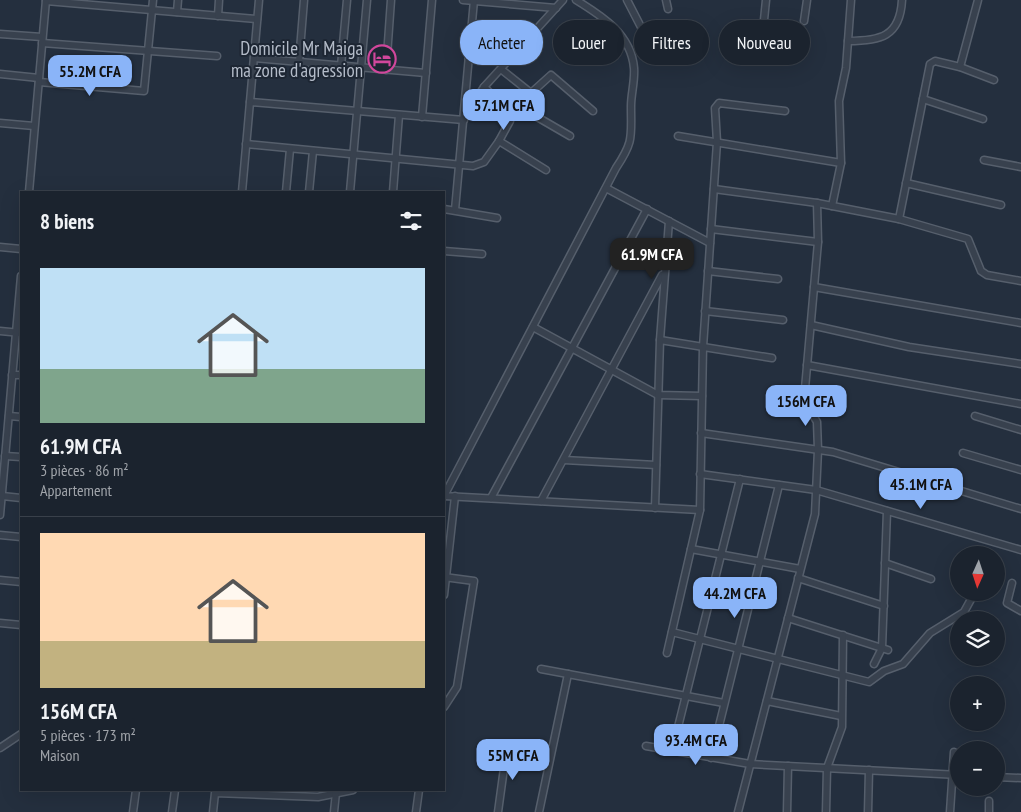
<!DOCTYPE html>
<html lang="fr">
<meta charset="utf-8">
<style>
:root{--surface:#1b232e;--page:#242b36;--text:#f1f3f6;--muted:#a0a4aa;--line:#39404a;--accent:#8ab4f8}
body{margin:0;font-family:"PT Sans Narrow",sans-serif;background:var(--page);color:var(--text);height:100vh;display:flex;flex-direction:column;font-size:19px;white-space:nowrap}
*{box-sizing:border-box;margin:0}
p{font-size:16px;color:var(--muted)}
.icon{flex:none;width:28px;height:28px;fill:none;stroke:currentColor;stroke-width:2;stroke-linecap:round;stroke-linejoin:round}
.map{position:relative;flex:1;overflow:hidden}
.drawer{position:absolute;left:20px;top:191px;width:425px;height:600px;display:flex;flex-direction:column;background:var(--surface);border-radius:0px;box-shadow:0 5px 20px #0002,0 0 0 1px var(--line)}
.drawer>*{flex:none}
.guide{position:absolute;left:460px;top:20px;width:475px;height:45px;display:flex;gap:10px}
.needle{width:32px;rotate:183deg}
.fabs{position:absolute;left:950px;top:546px;display:grid;gap:10px}
.fabs a{display:grid;place-items:center;width:55px;height:55px;border-radius:50%;background:var(--surface);box-shadow:0 5px 20px #0002,0 0 0 1px var(--line);font-size:25px}
.price{position:absolute;translate:-50% -42px;padding:0 11px;border-radius:10px;background:var(--accent);color:#111;font-size:16px;line-height:32px;filter:drop-shadow(0 1px 2px #0008)}
.price::after{content:'';position:absolute;left:50%;top:30px;width:15px;height:11px;margin-left:-8px;background:inherit;clip-path:polygon(0 0,100% 0,50% 100%)}
.price.current{background:#222;color:#fff}
ul{padding:0;list-style:none}
li{display:grid;align-content:center;gap:10px;height:265px;padding:0 20px}
li+li{border-top:1px solid var(--line)}
li span{display:grid;place-items:center;height:155px;border-radius:0px;color:#555}
li>.icon{margin-inline-start:auto}
span .icon{width:90px;height:90px;fill:#fffc;stroke-width:1}
li b{font-size:21px}
h2{display:flex;justify-content:space-between;align-items:center;height:60px;padding:0 20px;font-size:21px}
.tag{padding:0 18px;border-radius:22px;background:var(--surface);box-shadow:0 5px 20px #0002,0 0 0 1px var(--line);font-size:18px;line-height:45px}
.tag.current{background:var(--accent);color:#111}
.map>svg:first-child{display:block}
.lines{fill:none;stroke-linecap:round;stroke-linejoin:round}
.street-casing{stroke:#565f6c;stroke-width:9}
.street{stroke:#38414e;stroke-width:6}
.labels{text-anchor:middle;dominant-baseline:central;stroke-width:4;stroke-linejoin:round;paint-order:stroke}
.poi-label{font-size:19px;fill:#b4bcc9;stroke:#1d2633;text-anchor:end}
</style>
<div class="map">
<svg width="1021" height="812" viewBox="0 0 1021 812">
<rect width="100%" height="100%" fill="#242f3e"/>
<g class="lines">
<g class="street-casing">
<g id="street">
<polyline points="463,0 556,8"/>
<path d="M576 0C602 16 631 34 634 68 635 81 631 94 631 106 631 137 634 141 616 168L444 496 700 510"/>
<polyline points="627,0 641,27"/>
<polyline points="666,0 668,9"/>
<polyline points="46,1 257,19"/>
<polyline points="177,12 178,0"/>
<polyline points="218,16 219,0"/>
<polyline points="764,20 766,0"/>
<polyline points="804,21 807,0"/>
<polyline points="0,34 42,37"/>
<path d="M848 41C880 41 900 37 902 0"/>
<polyline points="42,43 217,56"/>
<polyline points="254,58 426,73"/>
<polyline points="299,62 304,0"/>
<polyline points="341,66 347,0"/>
<polyline points="960,67 978,0"/>
<polyline points="386,70 391,0"/>
<polyline points="502,70 531,93"/>
<polyline points="0,74 39,78"/>
<polyline points="39,82 144,91 153,0"/>
<polyline points="484,87 511,113 510,121 499,141"/>
<polyline points="923,99 983,119"/>
<polyline points="250,102 464,120"/>
<polyline points="422,117 432,0"/>
<polyline points="465,117 484,87 563,0"/>
<polyline points="0,123 34,126"/>
<polyline points="570,136 532,114 526,102 531,93 551,75 593,111"/>
<polyline points="678,136 841,163"/>
<polyline points="246,144 473,166 484,162 499,141 546,170"/>
<polyline points="984,160 1021,167"/>
<polyline points="906,183 1001,205"/>
<polyline points="606,188 710,243"/>
<polyline points="714,189 817,203 899,219 968,239 981,271 987,275 1021,281"/>
<polyline points="29,192 46,0"/>
<polyline points="242,192 259,0"/>
<polyline points="286,192 290,149"/>
<polyline points="309,192 313,151"/>
<polyline points="350,192 367,0"/>
<polyline points="393,192 399,115"/>
<polyline points="832,206 841,163 839,101 846,68 851,0"/>
<polyline points="444,209 497,218"/>
<polyline points="455,210 474,0"/>
<polyline points="899,219 930,64 935,61 960,67 994,80"/>
<polyline points="711,229 818,242"/>
<polyline points="0,247 21,249"/>
<polyline points="444,251 482,254"/>
<polyline points="708,271 778,279"/>
<polyline points="814,287 1021,323"/>
<polyline points="705,311 783,320"/>
<polyline points="811,325 909,347 1021,364"/>
<polyline points="533,327 658,395 702,396"/>
<polyline points="0,331 21,333"/>
<polyline points="660,340 772,358"/>
<polyline points="807,365 1021,404"/>
<polyline points="12,375 21,375"/>
<polyline points="9,416 21,417"/>
<polyline points="975,416 1021,430"/>
<polyline points="701,433 833,452 1021,509"/>
<polyline points="963,453 1021,470"/>
<polyline points="5,456 21,457"/>
<polyline points="564,460 656,465"/>
<polyline points="700,474 816,490 1021,550"/>
<polyline points="2,496 21,498"/>
<polyline points="491,498 647,209"/>
<polyline points="541,501 662,275"/>
<polyline points="655,508 660,340 669,221"/>
<polyline points="0,515 21,276"/>
<polyline points="0,535 21,537"/>
<polyline points="691,549 800,569"/>
<polyline points="885,563 931,579"/>
<polyline points="444,577 474,581 457,687 444,707"/>
<polyline points="798,578 884,606"/>
<polyline points="0,580 21,582"/>
<polyline points="1012,583 1007,603 1021,611"/>
<polyline points="444,595 455,496"/>
<polyline points="788,618 888,650"/>
<polyline points="0,623 21,625"/>
<polyline points="672,632 869,682 884,671 903,664 930,633 964,612 975,592"/>
<polyline points="667,653 700,510 703,347 717,142 715,108 719,103 785,111"/>
<polyline points="874,664 882,648 887,511"/>
<polyline points="541,669 724,703"/>
<polyline points="767,701 841,716"/>
<polyline points="646,746 750,764 959,775"/>
<polyline points="0,748 21,734"/>
<polyline points="672,751 740,479"/>
<polyline points="711,758 779,485"/>
<polyline points="996,777 1021,778"/>
<polyline points="133,812 136,790"/>
<polyline points="172,812 175,790"/>
<polyline points="213,812 215,793 318,797 353,790"/>
<polyline points="334,812 336,792"/>
<polyline points="416,812 419,790"/>
<polyline points="498,812 507,746"/>
<polyline points="539,812 568,674"/>
<polyline points="738,812 815,514 818,450 817,422 804,400 818,242 817,203"/>
<polyline points="787,812 788,766"/>
<polyline points="826,812 827,768 842,727 843,635"/>
<polyline points="868,812 869,770"/>
<polyline points="950,812 954,752"/>
<polyline points="989,812 989,801"/>
</g>
</g>
<use href="#street" class="street"/>
</g>
<defs>
<g id="hotel-ring" transform="scale(1.4375)"><circle r="9.5" fill="#1d2633" stroke="#d1479c" stroke-width="1.5"/><path d="M-6-4.5h1.5V1H6V5H4.5V3h-9V5H-6ZM-4 0a1.8 1.8 0 1 1 3.6 0ZM.5 0V-2.5h3Q6-2.5 6 0Z" fill="#d1479c"/></g>
</defs>
<g fill-rule="evenodd">
<use href="#hotel-ring" x="382" y="59"/>
</g>
<g class="labels">
<g class="poi-label">
<text x="363" y="48">Domicile Mr Maiga<tspan x="363" dy="22">ma zone d'agression</tspan></text>
</g>
</g>
</svg>
<div class="fabs">
<a><svg class="needle" viewBox="-14 -14 28 28"><path d="M0-13l5 13h-10z" fill="#e53935"/><path d="M0 13l5-13h-10z" fill="#a0a4aa"/></svg></a>
<a><svg class="icon" aria-label="layers" viewBox="0 0 24 24"><path d="M12 4l9 5-9 5-9-5zM3 14l9 5 9-5"/></svg></a>
<a>+</a>
<a>−</a>
</div>
<b class="price" style="left:90px;top:97px">55.2M CFA</b>
<b class="price" style="left:504px;top:131px">57.1M CFA</b>
<b class="price current" style="left:652px;top:280px">61.9M CFA</b>
<b class="price" style="left:806px;top:427px">156M CFA</b>
<b class="price" style="left:921px;top:510px">45.1M CFA</b>
<b class="price" style="left:735px;top:619px">44.2M CFA</b>
<b class="price" style="left:696px;top:766px">93.4M CFA</b>
<b class="price" style="left:513px;top:781px">55M CFA</b>
<div class="guide">
<a class="tag current">Acheter</a>
<a class="tag">Louer</a>
<a class="tag">Filtres</a>
<a class="tag">Nouveau</a>
</div>
<section class="drawer">
<h2>8 biens<svg class="icon" aria-label="filters" viewBox="0 0 24 24"><path d="M4 7h16M4 17h16"/><circle cx="9" cy="7" r="2"/><circle cx="15" cy="17" r="2"/></svg></h2>
<ul>
<li><span style="background:linear-gradient(#bfe0f5 65%,#7fa58c 0)"><svg class="icon" aria-label="home" viewBox="0 0 24 24"><path d="M3 11l9-7 9 7M6 9v11h12V9"/></svg></span><div><b>61.9M CFA</b><p>3 pièces · 86 m²</p><p>Appartement</p></div></li>
<li><span style="background:linear-gradient(#ffd9b3 70%,#c2b280 0)"><svg class="icon" aria-label="home" viewBox="0 0 24 24"><path d="M3 11l9-7 9 7M6 9v11h12V9"/></svg></span><div><b>156M CFA</b><p>5 pièces · 173 m²</p><p>Maison</p></div></li>
</ul>
</section>
</div>
